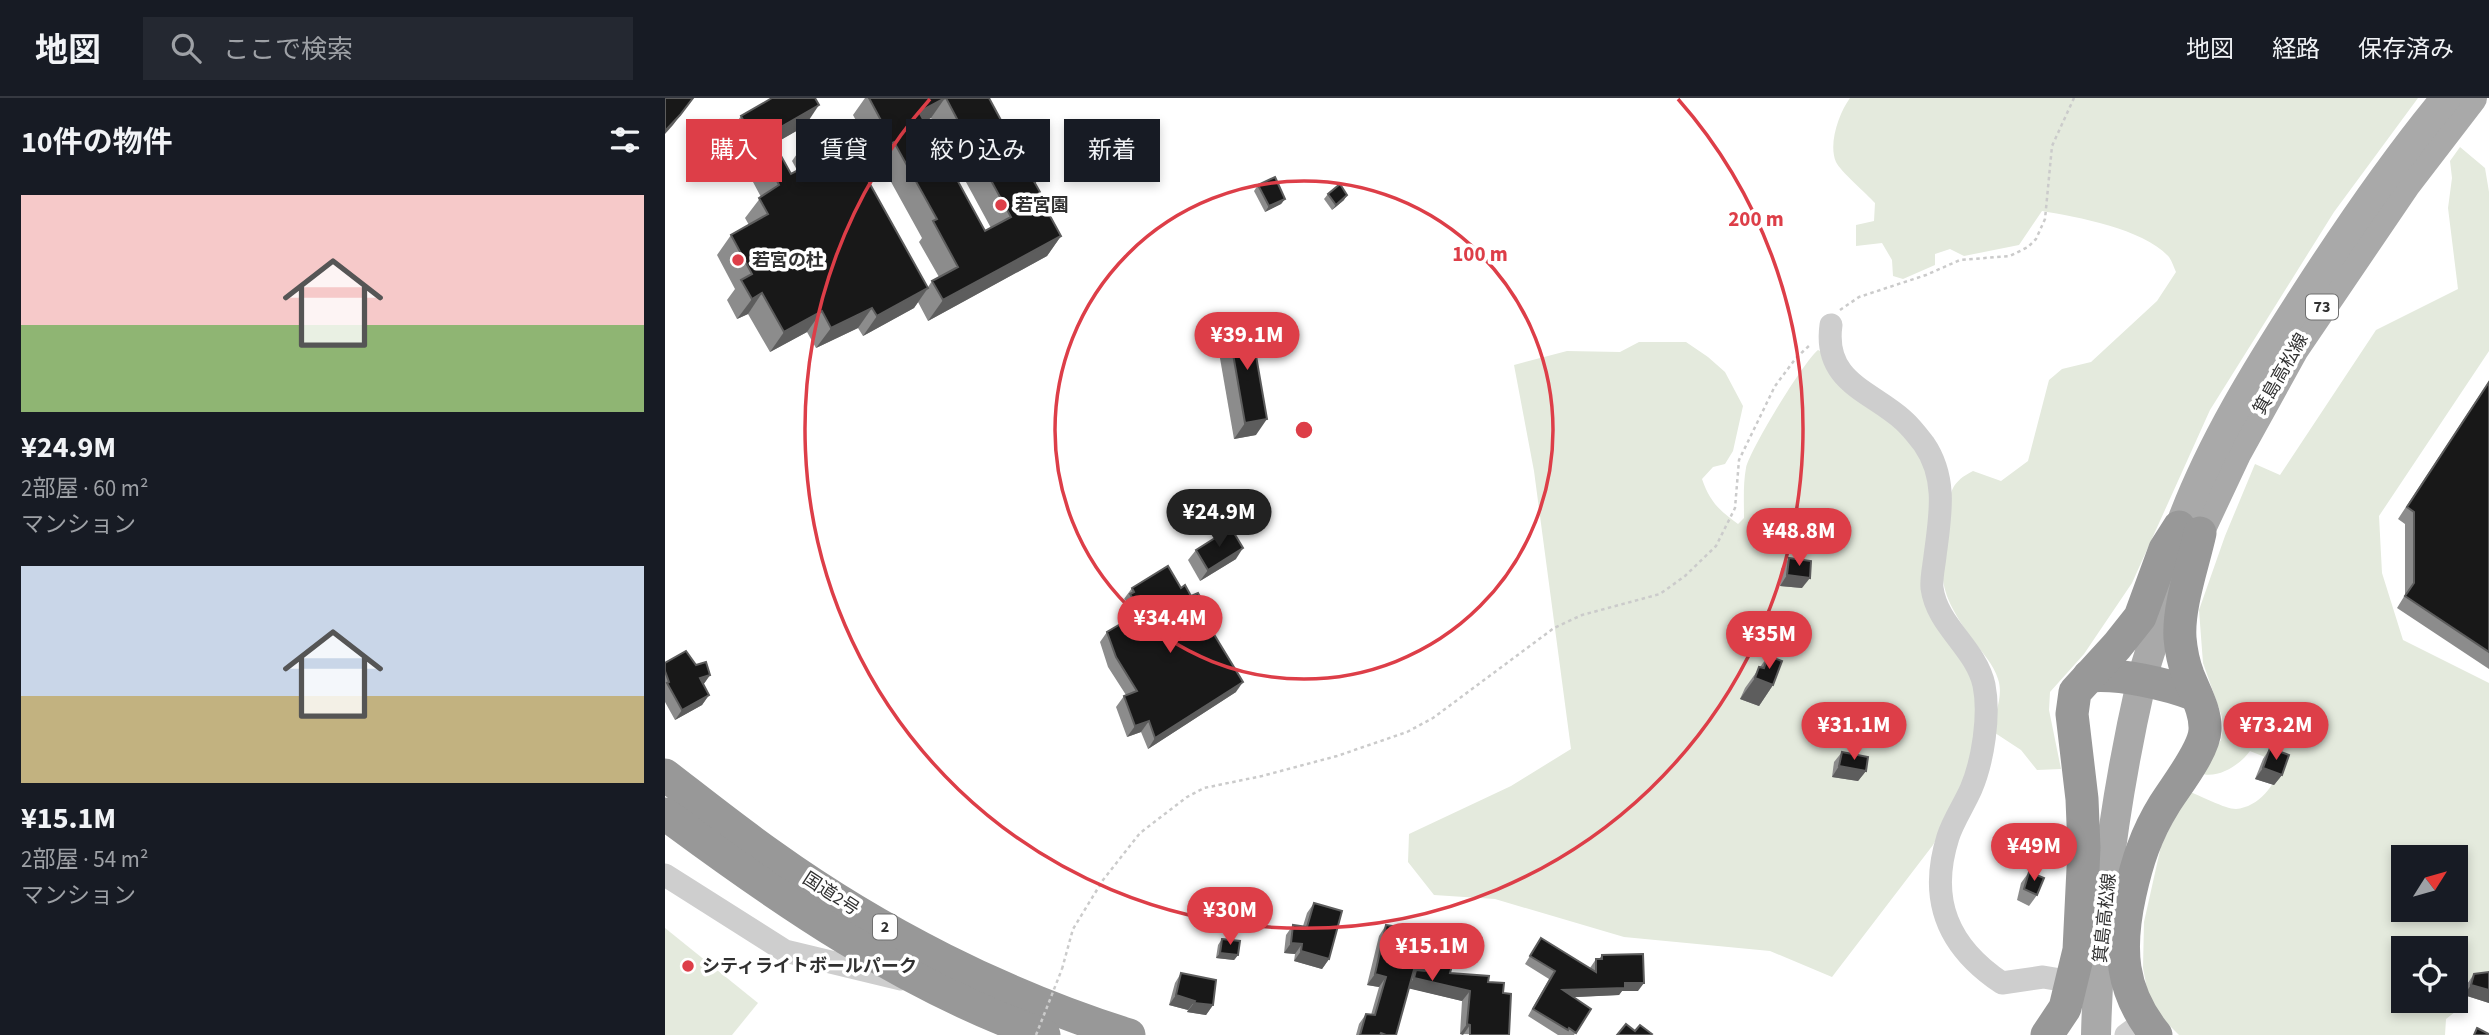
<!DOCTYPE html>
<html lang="ja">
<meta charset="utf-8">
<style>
:root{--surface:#171b24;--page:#242831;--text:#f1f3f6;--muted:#9ea1a6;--line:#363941;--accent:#dd3e48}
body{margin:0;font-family:"Source Sans 3","Noto Sans JP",sans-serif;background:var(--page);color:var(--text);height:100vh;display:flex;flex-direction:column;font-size:26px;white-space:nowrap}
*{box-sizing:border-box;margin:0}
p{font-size:23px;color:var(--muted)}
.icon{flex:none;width:38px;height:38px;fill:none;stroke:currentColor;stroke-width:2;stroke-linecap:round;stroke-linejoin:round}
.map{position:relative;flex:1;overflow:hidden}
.side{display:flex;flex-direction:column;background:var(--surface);width:665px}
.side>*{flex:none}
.guide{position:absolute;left:21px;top:21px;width:665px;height:63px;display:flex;gap:14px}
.needle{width:46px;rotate:53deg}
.fabs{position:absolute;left:1726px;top:747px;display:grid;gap:14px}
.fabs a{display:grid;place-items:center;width:77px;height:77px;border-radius:0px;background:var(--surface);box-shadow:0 4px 10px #0003;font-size:35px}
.price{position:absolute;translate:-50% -60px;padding:0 16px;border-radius:24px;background:var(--accent);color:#fff;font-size:23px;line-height:46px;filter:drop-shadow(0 2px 4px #0008)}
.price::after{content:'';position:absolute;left:50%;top:42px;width:21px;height:16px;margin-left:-10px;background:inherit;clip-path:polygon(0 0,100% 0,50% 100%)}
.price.on{background:#222;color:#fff}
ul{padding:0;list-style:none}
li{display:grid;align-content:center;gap:14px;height:371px;padding:0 21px}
li span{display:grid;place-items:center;height:217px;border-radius:0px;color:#555}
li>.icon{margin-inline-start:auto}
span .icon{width:126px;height:126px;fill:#fffc;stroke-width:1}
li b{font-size:30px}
h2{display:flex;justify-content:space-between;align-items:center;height:84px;padding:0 21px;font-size:30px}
.tag{padding:0 24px;border-radius:0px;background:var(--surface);box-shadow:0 4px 10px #0003;font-size:24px;line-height:63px}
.tag.on{background:var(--accent);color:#fff}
header{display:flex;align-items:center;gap:42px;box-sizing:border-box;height:98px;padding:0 35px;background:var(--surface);border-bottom:2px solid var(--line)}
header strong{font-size:33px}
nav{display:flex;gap:38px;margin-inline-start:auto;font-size:24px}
.search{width:490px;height:63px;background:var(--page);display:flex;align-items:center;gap:18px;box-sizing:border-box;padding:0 24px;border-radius:0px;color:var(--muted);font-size:26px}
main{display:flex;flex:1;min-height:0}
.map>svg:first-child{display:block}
.green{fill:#e4eadd;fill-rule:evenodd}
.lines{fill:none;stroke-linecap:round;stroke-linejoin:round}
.path{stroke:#cbcbcb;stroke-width:2.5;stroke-dasharray:3.5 3.5;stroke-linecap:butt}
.minor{stroke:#cecece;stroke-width:23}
.major{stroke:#a9a9a9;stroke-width:30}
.highway{stroke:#989898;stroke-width:33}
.path-bridge{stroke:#cbcbcb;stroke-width:2.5;stroke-dasharray:3.5 3.5;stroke-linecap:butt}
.wall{fill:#8c8c8c;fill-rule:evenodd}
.shaded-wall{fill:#5d5d5d}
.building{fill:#181818;stroke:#5d5d5d;stroke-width:2;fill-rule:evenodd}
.ring{fill:none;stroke:#dd3e48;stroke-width:3.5}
.poi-dot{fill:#dd3e48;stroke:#fff;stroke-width:2.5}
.labels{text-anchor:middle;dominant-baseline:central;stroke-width:7;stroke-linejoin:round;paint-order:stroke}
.shield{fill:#fff;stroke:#6f6f6f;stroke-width:2}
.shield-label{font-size:16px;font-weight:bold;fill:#313131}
.poi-label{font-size:18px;font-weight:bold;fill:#313131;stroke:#fff;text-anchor:start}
.street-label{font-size:18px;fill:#313131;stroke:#fff}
.centre{fill:#dd3e48;stroke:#fff;stroke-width:3.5}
.ring-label{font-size:21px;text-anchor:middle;font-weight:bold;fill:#dd3e48;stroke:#fff;stroke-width:7;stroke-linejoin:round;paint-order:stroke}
</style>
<header>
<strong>地図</strong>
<div class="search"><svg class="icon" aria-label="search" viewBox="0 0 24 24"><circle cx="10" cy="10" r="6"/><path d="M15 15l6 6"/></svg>ここで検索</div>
<nav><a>地図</a><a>経路</a><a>保存済み</a></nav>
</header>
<main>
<section class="side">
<h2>10件の物件<svg class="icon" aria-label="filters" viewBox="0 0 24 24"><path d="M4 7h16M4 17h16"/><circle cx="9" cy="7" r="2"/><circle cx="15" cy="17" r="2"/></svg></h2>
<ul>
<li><span style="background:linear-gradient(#f6c9c9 60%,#8fb573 0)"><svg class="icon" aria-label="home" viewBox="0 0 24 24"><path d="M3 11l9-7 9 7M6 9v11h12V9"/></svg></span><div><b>¥24.9M</b><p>2部屋 · 60 m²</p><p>マンション</p></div></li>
<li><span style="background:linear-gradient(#c9d6e8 60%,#c2b280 0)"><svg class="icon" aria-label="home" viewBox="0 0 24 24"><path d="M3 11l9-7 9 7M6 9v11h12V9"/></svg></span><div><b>¥15.1M</b><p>2部屋 · 54 m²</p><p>マンション</p></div></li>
</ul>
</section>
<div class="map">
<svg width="1824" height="937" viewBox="0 0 1824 937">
<rect width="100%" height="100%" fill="#fff"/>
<g class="green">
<path d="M1185 0H1753L1669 114 1545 312 1467 485 1419 556 1385 594 1384 612 1396 671 1372 672 1356 652 1327 633C1329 616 1339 599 1333 581 1329 567 1316 553 1307 541 1272 492 1274 479 1282 421 1285 396 1284 385 1308 373L1336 383 1363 363 1384 282 1397 271 1426 264 1492 203 1511 174C1509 170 1507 163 1504 159 1479 131 1413 119 1377 113L1354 147 1299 158 1285 151 1270 156V167L1238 181 1228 178 1227 162 1217 145 1191 148V127L1209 123 1210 105C1202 96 1175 73 1171 64 1163 46 1174 15 1185 0Z"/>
<path d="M1795 49 1820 70 1824 94V253L1714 418 1717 475 1738 542 1824 585V877L1806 881 1800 886 1790 914 1781 921 1780 937H1514L1498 921 1483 896 1478 870 1479 824 1496 748 1523 693C1534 697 1560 711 1571 711 1594 709 1610 687 1617 666L1585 653C1575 667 1552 682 1534 675L1556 642 1558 630 1557 619 1538 565 1534 512 1560 438 1590 366 1615 377 1711 232 1793 191 1783 110 1787 80 1785 63ZM1738 760H1790V812H1738ZM1738 850H1790V903H1738Z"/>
<path d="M974 244H1021L1043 259 1060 274 1078 308 1068 353 1060 366 1048 369 1037 381C1045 404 1054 412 1073 426L1079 420C1079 403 1078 386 1081 370 1084 353 1139 263 1153 252L1159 255 1231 324 1266 375 1261 489 1310 583 1313 640 1297 696 1268 747 1167 879 1105 853 959 839 830 801 769 797 743 764 744 736 846 688 906 651 869 373 849 267 902 253 955 254Z"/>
<polygon points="0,830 93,905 67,937 0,937"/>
</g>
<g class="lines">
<g class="path">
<polyline points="1175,212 1194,199 1261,177 1295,162 1345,158 1363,149 1371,141 1380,121 1387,48 1409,0"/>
<polyline points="397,871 408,831 438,782 475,735 522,699 539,690 597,678 672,658 742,634 768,620 889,530 917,517 995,496 1020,478 1051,448 1070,410 1074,362 1110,288 1131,260 1146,246"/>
</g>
<g class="minor">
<path d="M1166 227C1158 284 1206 293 1238 322 1246 329 1252 337 1259 346 1283 381 1275 419 1270 458 1269 468 1266 480 1267 490 1272 528 1311 550 1319 587 1325 617 1318 663 1306 691 1299 707 1288 723 1283 739 1263 802 1283 849 1337 885L1378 879 1408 884"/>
<polyline points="0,777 120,853 236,881"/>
<polyline points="1461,937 1480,923"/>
</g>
<g class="major">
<polyline points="1524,456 1571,356 1629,251 1741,86 1807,0"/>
<path d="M1431 937C1434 820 1450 699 1476 585 1483 556 1495 528 1502 499 1507 475 1507 449 1516 426 1546 345 1592 271 1639 198 1683 130 1729 62 1781 0"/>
</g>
<g class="highway">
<path d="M1424 578C1455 575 1502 586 1531 597"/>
<path d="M0 677C35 704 70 732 107 758 213 834 339 898 464 937"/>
<path d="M0 716C117 803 240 888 379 937"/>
<polyline points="1382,937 1400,910 1414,852 1419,750 1417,701 1407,616 1410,594 1452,548 1475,519 1500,451 1514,429"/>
<path d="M1491 937C1455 893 1453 850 1465 796 1472 764 1481 736 1499 707 1510 689 1539 653 1540 632 1541 613 1530 595 1523 577 1519 566 1516 552 1515 540 1513 508 1528 467 1535 435"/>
</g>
<polyline class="path-bridge" points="371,937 397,871"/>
</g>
<g class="wall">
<path d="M200 0H324L357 61 378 74 370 85 373 97 396 138 382 158 263 223 253 204 249 210 198 238 193 230 151 250 142 234 105 254 83 216 72 221 62 202 70 191 52 157 66 137 84 127 80 120 96 99 88 84 102 63 126 76 132 72 127 63 141 43 263 189 267 183 274 179 254 144 257 140 215 64 204 70 194 52 201 41 188 17ZM266 20 281 46 274 50 260 24ZM295 73 326 130 320 133 289 77Z"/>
<polygon points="76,18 140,28 76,65 61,39"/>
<polygon points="593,87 620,101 616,106 600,114 589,93"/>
<polygon points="663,96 679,102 667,112 659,101"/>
<polygon points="563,227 591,337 569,341 552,243"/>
<polygon points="1824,283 1824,571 1732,510 1740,497 1740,426 1733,421"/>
<polygon points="531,452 571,461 535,483 523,462"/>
<polygon points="1124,460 1137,490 1115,488 1116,471"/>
<polygon points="467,490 516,490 538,517 571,594 483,651 476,634 462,639 451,609 459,598 461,597 443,569 435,544 442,534 466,520 458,507 461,503 459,501"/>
<polygon points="1103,558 1108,587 1094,608 1075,601 1080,590"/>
<polygon points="0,565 31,567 45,577 38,587 44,597 37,607 10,622 0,604"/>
<polygon points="1605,650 1617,677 1609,687 1590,681 1598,661"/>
<polygon points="1177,654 1201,673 1193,683 1167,679 1169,664"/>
<polygon points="1364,774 1372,797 1364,808 1352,802 1356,785"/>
<polygon points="649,805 664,861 657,871 629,863 630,856 619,855 621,837 628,827 638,828 642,815"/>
<polygon points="721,827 785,875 823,884 838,895 844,937 795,936 797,903 744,890 731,937 691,937 694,926 701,916 706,917 714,889 702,887 714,838"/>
<polygon points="876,840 925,870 931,861 934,861 937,857 973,893 957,893 954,897 908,899 926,911 909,937 893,937 863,918 884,881 860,866"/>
<polygon points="557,841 573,857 569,862 551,860 553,847"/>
<polygon points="1824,874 1824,905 1799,897 1802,886 1809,876"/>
<polygon points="516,875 548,907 541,917 522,914 523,912 504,907 510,885"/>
</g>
<g class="shaded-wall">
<polygon points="28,0 8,27 0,36 0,33"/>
<polygon points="280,0 266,20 240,34 254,14"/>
<polygon points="154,7 140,28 76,65 90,44"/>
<polygon points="229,44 215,64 204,70 218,50"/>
<polygon points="310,53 295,73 269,88 284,67"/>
<polygon points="378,74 364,95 367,80"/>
<polygon points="682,97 679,102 667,112 671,107"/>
<polygon points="620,101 616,106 600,114 604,108"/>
<polygon points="396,138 382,158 263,223 278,202"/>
<polygon points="263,190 249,210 198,238 212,218"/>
<polygon points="97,195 83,216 72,221 87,201"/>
<polygon points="207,210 193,230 151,250 166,230"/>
<polygon points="157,213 142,234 105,254 119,234"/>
<polygon points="602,321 591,337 569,341 580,325"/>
<polygon points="578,450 571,461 535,483 543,472"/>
<polygon points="1122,477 1145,480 1137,490 1115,488"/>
<polygon points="45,577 38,587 35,580"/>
<polygon points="1090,580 1108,587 1094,608 1075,601"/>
<polygon points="578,584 571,594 483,651 490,640"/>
<polygon points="44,597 37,607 10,622 17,612"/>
<polygon points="484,623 476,634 462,639 470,628"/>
<polygon points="1174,668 1201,673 1193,683 1167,679"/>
<polygon points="1598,670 1617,677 1609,687 1590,681"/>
<polygon points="626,845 637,846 630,856 619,855"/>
<polygon points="636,853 664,861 657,871 629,863"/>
<polygon points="555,855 573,857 569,862 551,860"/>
<polygon points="750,868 761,870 753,880 751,872 746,879"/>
<polygon points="710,876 721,879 714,889 702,887"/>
<polygon points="749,880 805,893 797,903 742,890"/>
<polygon points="960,885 979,885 973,893 957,893 954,897 892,900 898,892"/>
<polygon points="1806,887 1824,892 1824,905 1799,897"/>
<polygon points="511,897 530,903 523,912 504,907"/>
<polygon points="529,905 548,907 541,917 522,914"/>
<polygon points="802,926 805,927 798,937 795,936"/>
</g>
<g class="building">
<polygon points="0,0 28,0 15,17 0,33"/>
<polygon points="107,0 150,0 154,7 90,44 76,18"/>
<path d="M204 0H280L254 14 274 50 300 36 281 0H324L357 61 368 56 378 74 367 80 375 94 373 96 396 138 278 202 267 183 293 169 268 123 272 121 229 44 218 50 208 31 218 26ZM310 53 346 119 320 133 284 67Z"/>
<polygon points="172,27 263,190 212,218 207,210 166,230 157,213 119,234 97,195 87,201 76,182 87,176 66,137 103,116 94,100 114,87 102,63 115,56 126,76 152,62 141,43"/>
<polygon points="610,79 620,101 604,108 593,87"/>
<polygon points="675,86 682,97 671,107 663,96"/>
<polygon points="585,223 602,321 580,325 563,227"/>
<polygon points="1824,284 1824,554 1740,498 1749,485 1749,414 1742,409"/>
<polygon points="566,430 578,450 543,472 531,452"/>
<polygon points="1124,460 1146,463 1145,480 1122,477"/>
<polygon points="503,468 516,490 520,487 526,498 533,495 542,511 536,515 578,584 490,640 484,623 470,628 459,598 472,593 451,559 442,534 476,514 465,496 469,494 467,490"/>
<polygon points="21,553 31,567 41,564 45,577 35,580 44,597 17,612 2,585 4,584 0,573 0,565"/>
<polygon points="1103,558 1117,563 1108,587 1090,580 1094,569 1099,570"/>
<polygon points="1605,650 1624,657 1617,677 1598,670"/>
<polygon points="1177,654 1203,659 1201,673 1174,668"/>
<polygon points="1364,774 1379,780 1372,797 1359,791"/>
<polygon points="649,805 677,813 664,861 636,853 637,846 626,845 628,827 642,829"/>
<polygon points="721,827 765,834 794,842 785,875 824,878 823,884 839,885 838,895 846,896 844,937 805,937 805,927 802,926 805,893 749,880 751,872 760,873 761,870 750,868 731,937 721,937 716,935 715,937 695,937 701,916 710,917 721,879 710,876"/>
<polygon points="876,840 931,874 931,861 937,861 937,857 978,856 979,885 960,885 960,890 898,892 926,911 911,935 904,930 903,932 868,911 890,873 865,858"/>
<polygon points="557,841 575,843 573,857 555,855"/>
<polygon points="1824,874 1824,892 1806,887 1809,876"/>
<polygon points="516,875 551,882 548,907 529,905 530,903 511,897"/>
<polygon points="961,926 970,933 975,927 987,936 986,937 952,937"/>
<polygon points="1812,930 1824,936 1824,937 1809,937"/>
</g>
<g class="ring">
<circle cx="639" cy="332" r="249"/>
<path d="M1013 1A499 499 0 1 1 265 1"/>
</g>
<g class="poi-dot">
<circle cx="336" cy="107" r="7"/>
<circle cx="73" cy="162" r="7"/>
<circle cx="23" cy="868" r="7"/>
</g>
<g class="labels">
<g class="shield">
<rect x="1641" y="196.5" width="32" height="25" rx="5"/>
<rect x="208" y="816.5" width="24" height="25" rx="5"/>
</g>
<g class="shield-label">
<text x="1657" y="209">73</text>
<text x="220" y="829">2</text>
</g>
<g class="poi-label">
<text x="350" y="107">若宮園</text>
<text x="87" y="162">若宮の杜</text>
<text x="37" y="868">シティライトボールパーク</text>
</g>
<g class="street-label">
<text transform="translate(1616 276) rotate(-60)">箕島高松線</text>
<text transform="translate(166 796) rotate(33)">国道2号</text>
<text transform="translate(1440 820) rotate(-84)">箕島高松線</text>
</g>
</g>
<circle cx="639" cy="332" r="10" class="centre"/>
<g class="ring-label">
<text x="1091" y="128">200 m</text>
<text x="815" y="163">100 m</text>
</g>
</svg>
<div class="fabs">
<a><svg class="needle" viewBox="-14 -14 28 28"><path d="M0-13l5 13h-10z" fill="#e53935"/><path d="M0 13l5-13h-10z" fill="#9ea1a6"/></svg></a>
<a><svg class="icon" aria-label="locate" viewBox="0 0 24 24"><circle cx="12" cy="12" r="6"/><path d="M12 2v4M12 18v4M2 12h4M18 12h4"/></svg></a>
</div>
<b class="price" style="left:582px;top:274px">¥39.1M</b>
<b class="price on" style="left:554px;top:451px">¥24.9M</b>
<b class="price" style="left:1134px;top:470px">¥48.8M</b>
<b class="price" style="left:505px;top:557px">¥34.4M</b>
<b class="price" style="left:1104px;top:573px">¥35M</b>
<b class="price" style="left:1189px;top:664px">¥31.1M</b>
<b class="price" style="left:1611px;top:664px">¥73.2M</b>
<b class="price" style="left:1369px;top:785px">¥49M</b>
<b class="price" style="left:565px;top:849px">¥30M</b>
<b class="price" style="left:767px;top:885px">¥15.1M</b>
<div class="guide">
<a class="tag on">購入</a>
<a class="tag">賃貸</a>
<a class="tag">絞り込み</a>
<a class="tag">新着</a>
</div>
</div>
</main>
